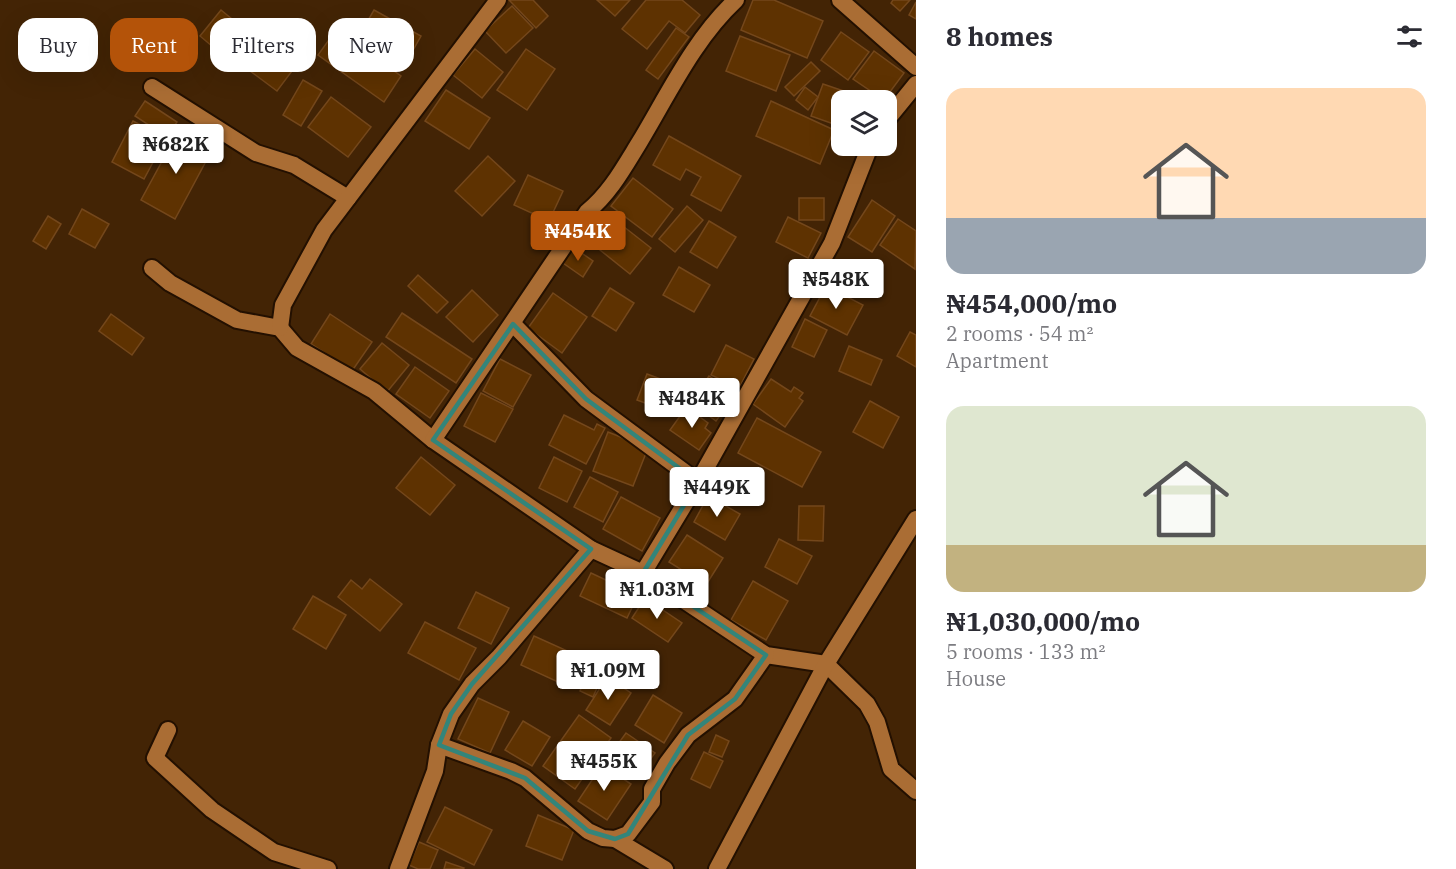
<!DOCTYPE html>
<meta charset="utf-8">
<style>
:root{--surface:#fff;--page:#f2f2f3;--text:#2b2b33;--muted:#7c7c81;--accent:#b45309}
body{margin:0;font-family:"IBM Plex Serif",serif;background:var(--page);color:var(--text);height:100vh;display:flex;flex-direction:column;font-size:22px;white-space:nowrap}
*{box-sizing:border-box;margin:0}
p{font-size:20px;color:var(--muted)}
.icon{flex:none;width:33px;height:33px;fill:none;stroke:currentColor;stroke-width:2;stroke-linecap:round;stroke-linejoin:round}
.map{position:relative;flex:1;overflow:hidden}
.drawer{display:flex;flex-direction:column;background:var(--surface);width:540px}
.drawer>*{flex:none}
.guide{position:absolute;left:18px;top:18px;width:570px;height:54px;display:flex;gap:12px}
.fabs{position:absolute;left:831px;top:90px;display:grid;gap:12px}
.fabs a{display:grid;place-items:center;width:66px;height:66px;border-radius:12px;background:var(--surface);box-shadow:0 6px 24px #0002;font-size:30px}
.price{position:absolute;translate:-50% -51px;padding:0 14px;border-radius:6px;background:#fff;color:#222;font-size:20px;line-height:39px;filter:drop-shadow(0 2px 3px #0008)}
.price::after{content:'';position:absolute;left:50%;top:36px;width:18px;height:14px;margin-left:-9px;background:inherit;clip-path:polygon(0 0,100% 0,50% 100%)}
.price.selected{background:var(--accent);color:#fff}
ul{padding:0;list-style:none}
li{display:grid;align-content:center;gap:12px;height:318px;padding:0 30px}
li span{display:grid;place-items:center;height:186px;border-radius:18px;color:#555}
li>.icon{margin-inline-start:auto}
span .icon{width:108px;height:108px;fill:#fffc;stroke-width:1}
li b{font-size:26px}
h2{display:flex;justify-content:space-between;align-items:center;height:72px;padding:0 30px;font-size:26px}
.pill{padding:0 21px;border-radius:18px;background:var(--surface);box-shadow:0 6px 24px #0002;font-size:21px;line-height:54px}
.pill.selected{background:var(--accent);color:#fff}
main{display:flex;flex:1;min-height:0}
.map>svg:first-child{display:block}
.building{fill:#5e3201;stroke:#74471b;stroke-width:1.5}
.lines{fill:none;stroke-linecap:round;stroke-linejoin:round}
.minor-casing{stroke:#231001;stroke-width:20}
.minor{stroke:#aa6d34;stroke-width:16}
.marked{fill:none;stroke:#33857a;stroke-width:4.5;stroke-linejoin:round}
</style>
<main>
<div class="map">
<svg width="916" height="869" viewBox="0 0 916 869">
<rect width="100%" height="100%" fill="#432405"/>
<g class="building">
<polygon points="509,0 533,0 548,16 536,28"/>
<polygon points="597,0 630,0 615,16"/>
<polygon points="646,0 682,0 700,15 685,33 669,21 647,49 622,29"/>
<polygon points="753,0 774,0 823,21 807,58 741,30"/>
<polygon points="893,0 910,0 900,11 891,3"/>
<polygon points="916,2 916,19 909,15"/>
<polygon points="512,6 533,28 506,53 485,31"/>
<polygon points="221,10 254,37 232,63 200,36"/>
<polygon points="374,10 421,36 403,68 356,41"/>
<polygon points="676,28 689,37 658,79 646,70"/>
<polygon points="336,30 401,76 384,102 318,55"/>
<polygon points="841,32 869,52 848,80 821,60"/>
<polygon points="740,36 790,55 776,91 726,71"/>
<polygon points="260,41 295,67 277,91 242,65"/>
<polygon points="475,49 503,72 482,98 453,75"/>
<polygon points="526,49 555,69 527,110 497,90"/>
<polygon points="874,51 904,73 884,100 853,79"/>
<polygon points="811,62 820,71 794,96 785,87"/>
<polygon points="303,80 322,91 301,126 283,115"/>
<polygon points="823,84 870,100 842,100 842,127 811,116"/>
<polygon points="805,87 818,97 808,110 796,100"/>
<polygon points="446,90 490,118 469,149 425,121"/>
<polygon points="331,97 371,127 348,157 308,127"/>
<polygon points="145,101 177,122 167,137 135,116"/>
<polygon points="771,101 834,130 820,164 756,136"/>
<polygon points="133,121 166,138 144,179 112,162"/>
<polygon points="178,132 212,150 175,219 141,200"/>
<polygon points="669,136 741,176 721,211 691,195 701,177 686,169 680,180 653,165"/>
<polygon points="488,156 515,181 482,216 455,191"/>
<polygon points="528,175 563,191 549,221 514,205"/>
<polygon points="633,178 673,209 652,237 611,206"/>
<rect x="799" y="198" width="25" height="22"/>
<polygon points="872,200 895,216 872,252 848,237"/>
<polygon points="687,206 703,220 675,252 659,239"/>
<polygon points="82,209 109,224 95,248 69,234"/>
<polygon points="605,212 651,248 630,274 585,238"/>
<polygon points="48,216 61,224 46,249 33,241"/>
<polygon points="788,217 821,233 808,258 776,242"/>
<polygon points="898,219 916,231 915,269 880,245"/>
<polygon points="709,221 736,237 717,268 690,252"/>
<polygon points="573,247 593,261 583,277 563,263"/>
<polygon points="679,267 710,285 694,312 663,295"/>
<polygon points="418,275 448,302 437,313 408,286"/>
<polygon points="826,286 863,305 847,335 810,316"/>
<polygon points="610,288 634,303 616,331 592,316"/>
<polygon points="472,290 498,315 473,342 446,317"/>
<polygon points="553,293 587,317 562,353 528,328"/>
<polygon points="402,313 472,359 456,383 386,337"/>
<polygon points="111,314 144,338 132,355 99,331"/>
<polygon points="330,314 372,342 352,371 311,344"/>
<polygon points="805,319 827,330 814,357 792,347"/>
<polygon points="910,332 916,335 916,367 897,356"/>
<polygon points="382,343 409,365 387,392 360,369"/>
<polygon points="726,345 754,359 739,388 711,375"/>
<polygon points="849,346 882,360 871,385 839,371"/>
<polygon points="500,359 531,375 513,407 483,391"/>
<polygon points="415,367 449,391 430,418 396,394"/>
<polygon points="647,374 677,385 667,411 637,400"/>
<polygon points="709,376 736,394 716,421 690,402"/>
<polygon points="771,379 791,392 794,387 803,393 799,398 803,401 785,427 753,404"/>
<polygon points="481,393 513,409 495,442 464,426"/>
<polygon points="870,401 899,417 883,448 853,432"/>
<polygon points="689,409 708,423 705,428 711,433 699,450 670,430 683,412 685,414"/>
<polygon points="564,415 594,430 597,424 605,428 586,464 549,445"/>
<polygon points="757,418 821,452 802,487 738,453"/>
<polygon points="608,432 648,448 633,486 593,471"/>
<polygon points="421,457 455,485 430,515 396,488"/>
<polygon points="554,457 582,471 567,502 539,488"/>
<polygon points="590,477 618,492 603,522 574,507"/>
<polygon points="708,496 740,514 725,540 694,522"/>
<polygon points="621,497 660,518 642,551 603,529"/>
<polygon points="799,506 824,506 823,541 798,540"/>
<polygon points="687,535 723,558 706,585 669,562"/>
<polygon points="779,539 812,556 797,584 765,567"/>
<polygon points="591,573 638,595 627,618 580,596"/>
<polygon points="370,579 402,604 380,631 338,597 351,580 362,589"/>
<polygon points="753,581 788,601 766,640 731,620"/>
<polygon points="476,592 509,608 491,644 458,628"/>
<polygon points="313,596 346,615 326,649 293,629"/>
<polygon points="645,598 682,623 668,642 632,618"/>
<polygon points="425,622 476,648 459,680 408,653"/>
<polygon points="534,636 583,658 569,687 521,665"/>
<polygon points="594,659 607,665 593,697 580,691"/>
<polygon points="607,677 631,693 610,725 586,710"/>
<polygon points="653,695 682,713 664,743 635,725"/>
<polygon points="478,698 509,712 490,753 458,739"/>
<polygon points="579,715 611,738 575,789 543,766"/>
<polygon points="523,721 550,737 532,766 505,750"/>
<polygon points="626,733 655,753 638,776 610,755"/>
<polygon points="716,735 729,741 722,757 709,752"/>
<polygon points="704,752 723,761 710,788 691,779"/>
<polygon points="602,765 631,784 607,820 578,801"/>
<polygon points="445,807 492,830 474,865 427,842"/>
<polygon points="538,815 574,830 562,860 526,846"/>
<polygon points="419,842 438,850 430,869 418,869 409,865"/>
<polygon points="446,862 464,868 463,869 444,869"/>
</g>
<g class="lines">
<g class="minor-casing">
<g id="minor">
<polyline points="840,0 916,67"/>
<polyline points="152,87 256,153 294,165 348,198"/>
<polyline points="886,121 916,84"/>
<polyline points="152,268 170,283 237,320 280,328 297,348 374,391 433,440 591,549 643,573 766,655 826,664 867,704 877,722 891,769 916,791"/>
<polyline points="513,324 586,399 698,482"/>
<polyline points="280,328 283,305 324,230 498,0"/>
<path d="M433 440 587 212C610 193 623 169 639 143 668 95 694 39 736 0"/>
<polyline points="643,573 698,482 832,243 870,146"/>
<polyline points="168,730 155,758 212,810 274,852 328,869"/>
<polyline points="439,745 511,771 525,778 588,831 603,838 615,839 628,834 652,802 652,789 667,763 688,735 735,699 766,655"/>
<polyline points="615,839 665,869"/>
<polyline points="398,869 435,771 439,745 451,714 472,684 499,657 591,549"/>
<polyline points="717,869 826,664 916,519"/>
</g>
</g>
<use href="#minor" class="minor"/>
</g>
<path class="marked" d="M513 324 586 399 698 482 643 573 766 655 735 699 688 735 628 834 615 839 588 831 525 778 439 745 451 714 472 684 591 549 433 440Z"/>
</svg>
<div class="fabs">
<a><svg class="icon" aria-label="layers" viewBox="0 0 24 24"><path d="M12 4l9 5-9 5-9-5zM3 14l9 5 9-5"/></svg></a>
</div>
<b class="price" style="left:176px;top:175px">₦682K</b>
<b class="price selected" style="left:578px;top:262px">₦454K</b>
<b class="price" style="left:836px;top:310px">₦548K</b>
<b class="price" style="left:692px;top:429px">₦484K</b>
<b class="price" style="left:717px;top:518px">₦449K</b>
<b class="price" style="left:657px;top:620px">₦1.03M</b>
<b class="price" style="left:608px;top:701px">₦1.09M</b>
<b class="price" style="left:604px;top:792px">₦455K</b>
<div class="guide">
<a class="pill">Buy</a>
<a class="pill selected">Rent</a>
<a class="pill">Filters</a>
<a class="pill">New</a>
</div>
</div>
<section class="drawer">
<h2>8 homes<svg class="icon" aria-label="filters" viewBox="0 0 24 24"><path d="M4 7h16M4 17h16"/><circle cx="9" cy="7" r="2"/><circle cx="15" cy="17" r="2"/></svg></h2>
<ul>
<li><span style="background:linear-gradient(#ffd9b3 70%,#9aa5b1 0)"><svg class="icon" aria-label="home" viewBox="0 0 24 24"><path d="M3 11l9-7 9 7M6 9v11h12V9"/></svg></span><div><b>₦454,000/mo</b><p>2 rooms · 54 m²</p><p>Apartment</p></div></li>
<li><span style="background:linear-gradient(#dfe7d0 75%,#c2b280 0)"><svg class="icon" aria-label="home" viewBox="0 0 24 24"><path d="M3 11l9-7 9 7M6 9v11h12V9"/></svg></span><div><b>₦1,030,000/mo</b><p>5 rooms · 133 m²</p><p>House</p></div></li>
</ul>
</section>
</main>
